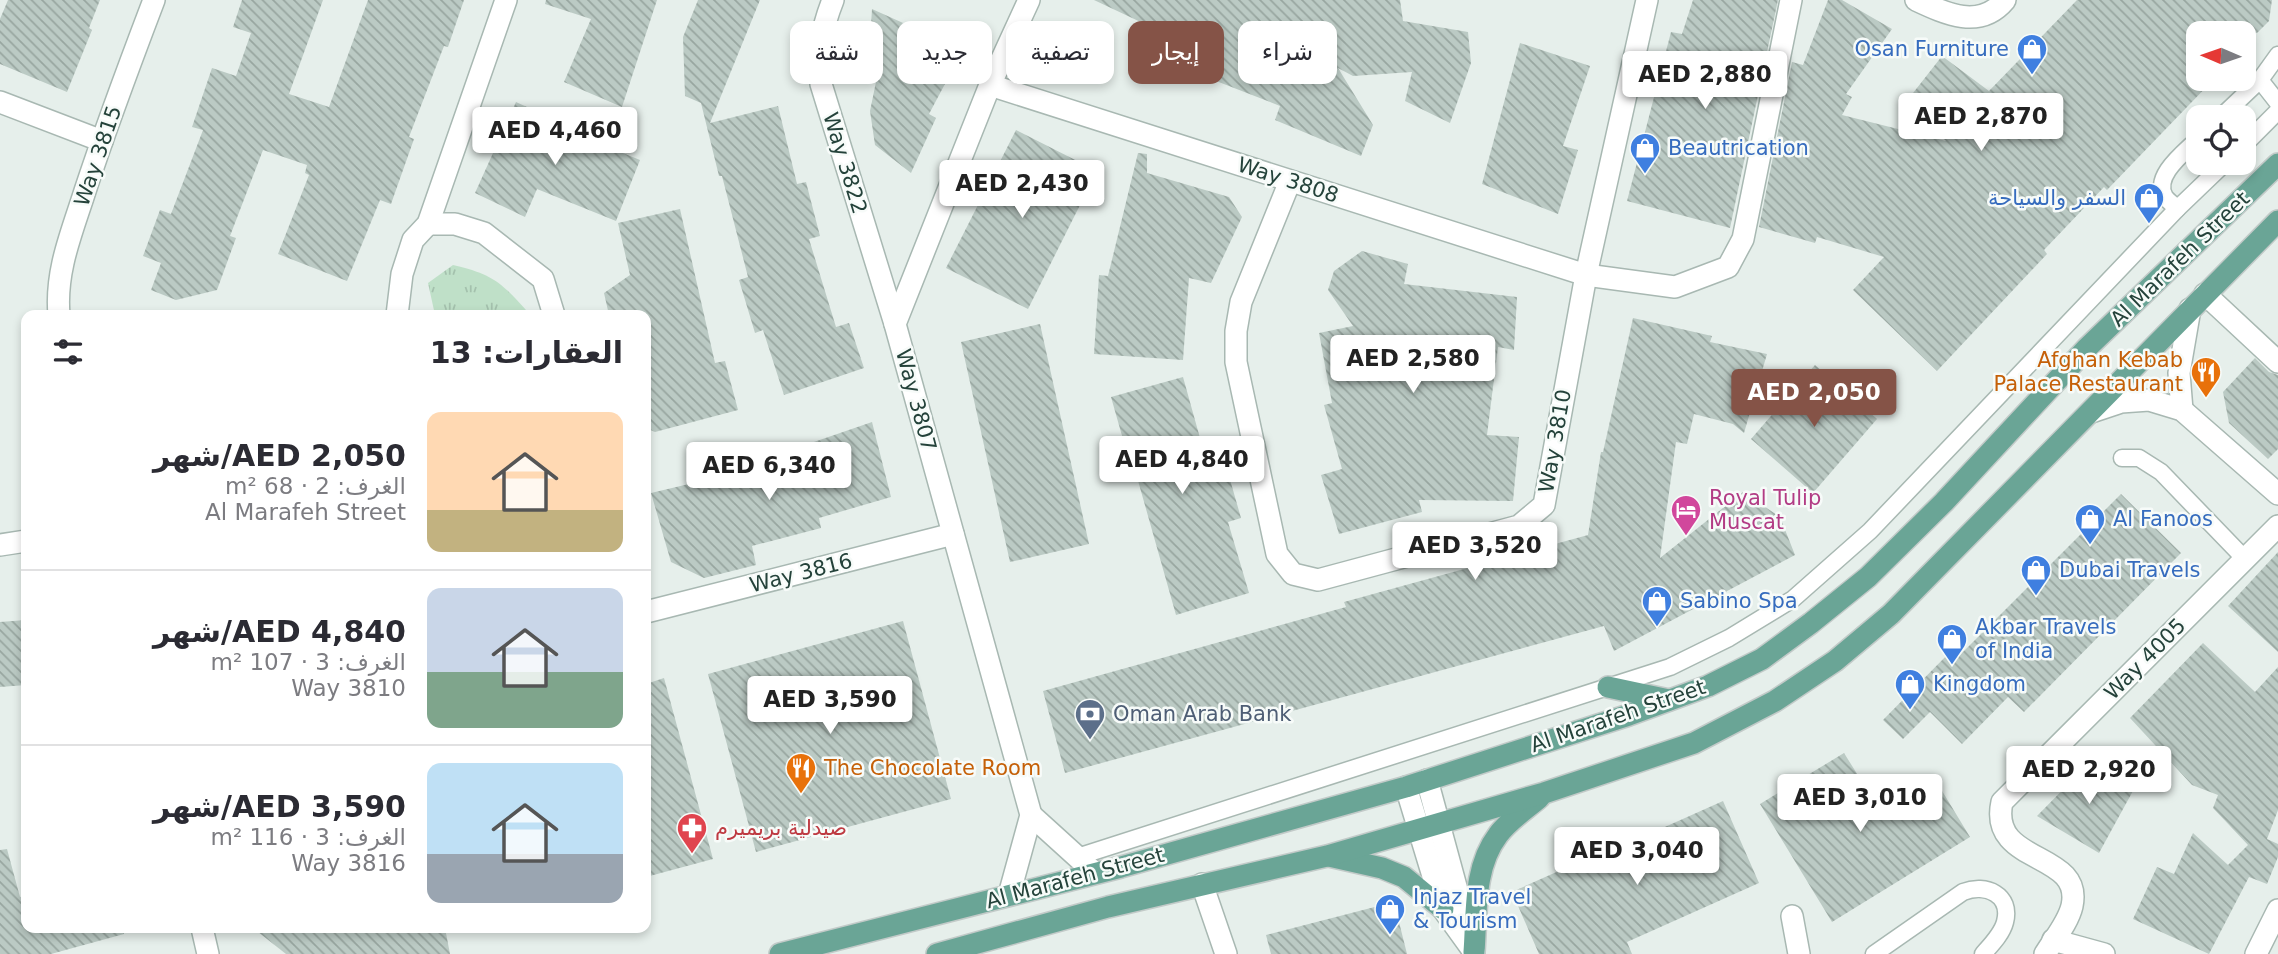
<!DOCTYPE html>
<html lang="ar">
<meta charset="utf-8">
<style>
:root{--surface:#fff;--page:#f2f2f3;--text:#2b2b33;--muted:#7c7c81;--line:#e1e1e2;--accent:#855347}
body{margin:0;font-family:"DejaVu Sans",Cairo,sans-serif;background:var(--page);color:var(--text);direction:rtl;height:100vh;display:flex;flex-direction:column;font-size:26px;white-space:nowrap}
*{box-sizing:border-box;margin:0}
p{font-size:23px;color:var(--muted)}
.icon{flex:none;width:38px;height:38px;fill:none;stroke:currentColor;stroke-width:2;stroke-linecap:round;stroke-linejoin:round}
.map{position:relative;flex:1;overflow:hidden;direction:ltr}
.sheet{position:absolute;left:21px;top:310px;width:630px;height:623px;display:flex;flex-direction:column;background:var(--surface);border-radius:14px;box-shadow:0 4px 10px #0003;direction:rtl}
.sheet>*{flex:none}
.hud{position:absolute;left:672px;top:21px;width:665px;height:63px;direction:rtl;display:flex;gap:14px}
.needle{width:46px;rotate:272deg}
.tools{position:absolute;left:2186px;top:21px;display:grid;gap:14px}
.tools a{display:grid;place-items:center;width:70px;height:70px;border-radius:14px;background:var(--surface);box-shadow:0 4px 10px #0003;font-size:35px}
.price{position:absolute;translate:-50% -60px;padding:0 16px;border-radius:7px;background:#fff;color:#222;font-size:23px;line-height:46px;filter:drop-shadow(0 2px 4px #0008)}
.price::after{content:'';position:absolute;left:50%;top:42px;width:21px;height:16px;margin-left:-10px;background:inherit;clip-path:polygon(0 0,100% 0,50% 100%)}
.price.selected{background:var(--accent);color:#fff}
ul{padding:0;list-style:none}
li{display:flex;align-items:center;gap:21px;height:175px;padding:0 28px}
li+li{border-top:2px solid var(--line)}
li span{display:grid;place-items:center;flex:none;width:196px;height:140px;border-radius:14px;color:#555}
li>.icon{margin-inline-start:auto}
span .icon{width:84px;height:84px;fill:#fffc;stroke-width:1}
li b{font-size:30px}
h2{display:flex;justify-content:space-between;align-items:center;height:84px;padding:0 28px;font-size:30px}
.tag{padding:0 24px;border-radius:14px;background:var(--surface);box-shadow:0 4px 10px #0003;font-size:24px;line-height:63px}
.tag.selected{background:var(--accent);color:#fff}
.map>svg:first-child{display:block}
.park{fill:url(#park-tufts)}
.building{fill:url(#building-back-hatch)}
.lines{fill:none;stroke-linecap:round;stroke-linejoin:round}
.service-casing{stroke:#a8b8b2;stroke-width:19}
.minor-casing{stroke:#a8b8b2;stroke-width:24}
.tertiary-casing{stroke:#a8b8b2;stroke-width:24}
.primary-casing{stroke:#c2cac8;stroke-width:24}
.service{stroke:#fff;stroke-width:16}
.minor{stroke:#fff;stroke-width:21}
.tertiary{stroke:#fff;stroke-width:21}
.primary{stroke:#6aa596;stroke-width:21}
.labels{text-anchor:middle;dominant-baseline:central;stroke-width:5;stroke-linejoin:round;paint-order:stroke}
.shop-label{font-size:21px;fill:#366cbe;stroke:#f7fbf9;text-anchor:start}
.street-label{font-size:21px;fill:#24423a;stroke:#f7fbf9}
.food-label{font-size:21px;fill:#c56008;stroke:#f7fbf9;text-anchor:end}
.hotel-label{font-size:21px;fill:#b23c85;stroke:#f7fbf9;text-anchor:start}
.service-label{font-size:21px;fill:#4e5e75;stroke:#f7fbf9;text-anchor:start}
.health-label{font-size:21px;fill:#be3a42;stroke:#f7fbf9;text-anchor:start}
</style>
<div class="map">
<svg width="2278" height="954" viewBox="0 0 2278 954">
<defs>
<pattern id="park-tufts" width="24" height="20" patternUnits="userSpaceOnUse" patternTransform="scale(1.75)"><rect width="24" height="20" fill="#bfe0c8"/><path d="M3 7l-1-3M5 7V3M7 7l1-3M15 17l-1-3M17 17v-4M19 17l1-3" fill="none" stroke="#a4c1ad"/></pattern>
<pattern id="building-back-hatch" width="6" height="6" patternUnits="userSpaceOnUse" patternTransform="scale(1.75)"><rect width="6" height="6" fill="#bbcac4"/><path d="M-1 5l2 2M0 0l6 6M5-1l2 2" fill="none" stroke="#98a6a0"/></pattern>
</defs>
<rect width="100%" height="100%" fill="#e6efeb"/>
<path class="park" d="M453 265C491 274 500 281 526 310L527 315H435L428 283Z"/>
<g class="building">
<polygon points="8,0 100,0 89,28 92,30 67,92 0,64 0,19"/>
<polygon points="242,0 323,0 289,94 329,107 368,0 464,0 448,47 444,46 409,137 414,139 391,204 380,200 347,281 278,254 309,175 305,173 307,165 263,150 230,236 236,238 217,290 176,300 151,290 161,263 143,256 160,210 171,214 203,130 192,127 212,68 236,76 251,33 233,27"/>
<polygon points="546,0 657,0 622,107 564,82 591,19 545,4"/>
<polygon points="698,0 760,0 710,123 778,106 797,184 806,182 820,236 809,239 836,327 849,323 864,368 784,395 763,330 755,333 739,280 748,277 722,176 719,176 701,103 685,96 683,37"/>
<polygon points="1094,0 1400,0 1403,21 1468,32 1471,63 1450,123 1405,101 1412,72 1353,76 1338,68 1373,125 1361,156 1275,120 1280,106 1211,79 1219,59"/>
<polygon points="1693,0 1778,0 1730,228 1627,201 1671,32 1682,34"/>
<polygon points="1828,0 1842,0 1892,29 1846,94 1852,97 1842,115 1946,141 1906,102 1942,56 1989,91 2077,0 2272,0 2269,21 2257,33 2198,33 2198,79 2214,79 2107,190 2104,187 2044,250 2047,254 1937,371 1853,290 1884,257 1817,237 1815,243 1759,227 1792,62 1803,65"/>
<polygon points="872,9 963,50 929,114 936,118 911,173 875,145 870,111 877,77 868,73"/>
<polygon points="1520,43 1590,66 1563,146 1578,150 1558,214 1482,184"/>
<polygon points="516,102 566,125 564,129 640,160 616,221 537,189 525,217 475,193"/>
<polygon points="1016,130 1097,171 1028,309 946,268"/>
<polygon points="1138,153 1147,154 1147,173 1229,197 1242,217 1211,283 1189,278 1183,360 1094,354 1099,275 1108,276"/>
<polygon points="680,209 715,363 725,361 738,410 655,432 646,428 646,315 609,315 604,293 630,275 618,223"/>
<polygon points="1362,251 1408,264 1404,284 1517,297 1514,350 1498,347 1487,435 1519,437 1513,501 1419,500 1422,512 1339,534 1321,475 1342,469 1324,405 1332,403 1319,333 1353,326 1328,290 1334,271"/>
<polygon points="1633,318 1712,336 1710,342 1767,354 1744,433 1733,424 1694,414 1687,444 1676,442 1660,558 1743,492 1780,517 1795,555 1614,651 1604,626 1065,773 1043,691 1346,607 1344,602 1588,535 1601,452 1603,452"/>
<polygon points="1040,324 1089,544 1010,562 961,342"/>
<polygon points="2255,358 2269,372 2278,375 2278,449 2268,459 2229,423 2223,392"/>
<polygon points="1815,365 1877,419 1813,493 1751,439"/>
<polygon points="1183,377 1210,474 1227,469 1241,518 1228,522 1249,593 1176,615 1135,470 1132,471 1111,397"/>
<polygon points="872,422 891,497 819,518 821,528 752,546 756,565 704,578 671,562 651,493 735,473 813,450 811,443"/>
<polygon points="2121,494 2181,553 2024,712 2008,697 1962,744 1930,712 1903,739 1883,720 1953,649 1960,655"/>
<polygon points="2278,552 2278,652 2228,606"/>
<polygon points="26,620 26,685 0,687 0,622"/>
<polygon points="903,621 951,799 756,852 708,674"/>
<polygon points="2203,643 2255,692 2278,667 2278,810 2267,839 2278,844 2278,857 2267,884 2249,877 2209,954 2133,919 2157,867 2174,874 2193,833 2228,865 2248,845 2213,808 2218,795 2192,785 2130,718"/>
<polygon points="664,678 713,859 646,877 646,684"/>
<polygon points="1844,753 1879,809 1933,776 1970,837 1832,922 1760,804"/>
<polygon points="2093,759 2134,789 2099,853 2037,816"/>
<polygon points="1723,801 1759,883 1627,942 1632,954 1539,954 1512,892 1590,857 1591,860"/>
<polygon points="7,849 20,897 26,895 26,928 124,928 124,934 51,954 0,954 0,850"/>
<polygon points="1394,902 1407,954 1271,954 1266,935"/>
<polygon points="253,928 445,928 450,954 286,954"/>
</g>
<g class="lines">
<g class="service-casing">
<g id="service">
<polyline points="2260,80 2278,103"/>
<polyline points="2221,117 2260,80 2278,55"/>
<polyline points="2244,145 2278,111"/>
<path d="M2177 209C2174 205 2168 201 2165 197 2152 176 2185 152 2198 139"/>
<polyline points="2122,458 2139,458 2161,472 2245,559"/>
<polyline points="1077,857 1670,667 1729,638 1793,599 1870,531 2177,209 2225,163"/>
<path d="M1874 954 1963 892C1986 883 2012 895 2005 922 2002 934 1991 945 1983 954"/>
</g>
</g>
<g class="minor-casing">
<g id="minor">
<path d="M833 0C821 30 818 53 821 84L895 324"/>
<path d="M1916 0C1946 14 1980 30 2005 0"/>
<polyline points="990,85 1586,275 1675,287 1728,267 1743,239 1791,0"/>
<polyline points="0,102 102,141"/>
<polyline points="1290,181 1241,302 1236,331 1236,362 1277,554 1293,574 1318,580 1519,526 1544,505 1586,275 1647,0"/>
<polyline points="428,224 455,224 484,233 543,279 554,315"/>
<polyline points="2205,294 2278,362"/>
<path d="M59 315C55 271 72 232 85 191 106 127 130 63 154 0"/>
<polyline points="397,315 402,274 413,240 428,224 506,0"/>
<polyline points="2182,410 2179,373 2190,309"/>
<polyline points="2091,412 2121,402 2149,400 2182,410 2278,494"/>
<polyline points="0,545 26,541"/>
<polyline points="646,612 953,534"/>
<polyline points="1031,815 1095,873"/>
<polyline points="1202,884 1226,954"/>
<polyline points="1009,895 1031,815 895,324 990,85 1029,0"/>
<polyline points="1792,916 1799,954"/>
<polyline points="202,928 208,954"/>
<polyline points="2053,940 2104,954"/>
<path d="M2045 954C2054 939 2068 923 2072 906 2084 850 1988 866 2002 802L2278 526"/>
<polyline points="2256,954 2278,910"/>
</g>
</g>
<g class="tertiary-casing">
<g id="tertiary">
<polyline points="1427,780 1470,938"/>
<polyline points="1406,787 1443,909 1474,952"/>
</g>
</g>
<g class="primary-casing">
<g id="primary">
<polyline points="1608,687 1669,700"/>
<polyline points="1329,856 1382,868 1404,877 1443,909"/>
<path d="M1474 952C1477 913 1473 868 1498 835 1508 821 1525 810 1539 798"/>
<polyline points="780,954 1121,867 1406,787 1629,715 1708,686 1762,659 1811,623 1868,577 1944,502 2087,348 2278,164"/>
<polyline points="937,954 1108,907 1327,856 1544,793 1694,743 1775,701 1835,661 1891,614 2278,221"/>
</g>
</g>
<use href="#service" class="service"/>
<use href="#minor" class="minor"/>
<use href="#tertiary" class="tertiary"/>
<use href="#primary" class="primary"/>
</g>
<defs>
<g id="shop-pin" transform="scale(1.575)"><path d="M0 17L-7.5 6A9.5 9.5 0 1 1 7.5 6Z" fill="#3f7fe0" stroke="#f7fbf9"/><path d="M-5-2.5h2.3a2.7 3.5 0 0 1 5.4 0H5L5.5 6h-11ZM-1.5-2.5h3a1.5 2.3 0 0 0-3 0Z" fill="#fff"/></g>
<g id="restaurant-pin" transform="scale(1.575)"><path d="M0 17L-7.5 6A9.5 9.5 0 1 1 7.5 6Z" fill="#e8710a" stroke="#f7fbf9"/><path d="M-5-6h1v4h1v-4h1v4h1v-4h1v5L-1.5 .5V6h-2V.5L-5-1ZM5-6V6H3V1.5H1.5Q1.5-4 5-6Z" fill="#fff"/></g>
<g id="hotel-pin" transform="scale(1.575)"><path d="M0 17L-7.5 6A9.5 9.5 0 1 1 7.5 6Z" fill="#d1479c" stroke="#f7fbf9"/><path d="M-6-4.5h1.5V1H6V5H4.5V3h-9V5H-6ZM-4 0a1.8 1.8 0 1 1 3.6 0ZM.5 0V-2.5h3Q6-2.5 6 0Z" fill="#fff"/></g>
<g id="bank-pin" transform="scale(1.575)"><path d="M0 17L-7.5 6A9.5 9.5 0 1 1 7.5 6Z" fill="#5c6f8a" stroke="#f7fbf9"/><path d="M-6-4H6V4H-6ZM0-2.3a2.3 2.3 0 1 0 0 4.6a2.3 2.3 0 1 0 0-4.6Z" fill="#fff"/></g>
<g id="pharmacy-pin" transform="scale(1.575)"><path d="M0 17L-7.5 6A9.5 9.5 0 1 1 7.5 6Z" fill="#e0444e" stroke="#f7fbf9"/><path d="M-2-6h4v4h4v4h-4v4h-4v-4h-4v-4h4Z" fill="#fff"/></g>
</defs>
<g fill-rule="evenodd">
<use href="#shop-pin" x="2032" y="49"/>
<use href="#shop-pin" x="1645" y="148"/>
<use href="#shop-pin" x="2149" y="198"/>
<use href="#restaurant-pin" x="2206" y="372"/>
<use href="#hotel-pin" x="1686" y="510"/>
<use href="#shop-pin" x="2090" y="519"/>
<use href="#shop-pin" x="2036" y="570"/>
<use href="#shop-pin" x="1657" y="601"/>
<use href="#shop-pin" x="1952" y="639"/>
<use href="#shop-pin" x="1910" y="684"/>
<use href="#bank-pin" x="1090" y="714"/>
<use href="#restaurant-pin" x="801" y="768"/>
<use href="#pharmacy-pin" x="692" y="828"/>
<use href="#shop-pin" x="1390" y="909"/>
</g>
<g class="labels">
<g class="shop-label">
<text x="2009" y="49" text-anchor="end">Osan Furniture</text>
<text x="1668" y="148">Beautrication</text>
<text x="2126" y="198" text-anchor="end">السفر والسياحة</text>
<text x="2113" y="519">Al Fanoos</text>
<text x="2059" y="570">Dubai Travels</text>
<text x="1680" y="601">Sabino Spa</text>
<text x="1975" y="627">Akbar Travels<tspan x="1975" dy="24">of India</tspan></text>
<text x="1933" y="684">Kingdom</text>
<text x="1413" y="897">Injaz Travel<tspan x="1413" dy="24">&amp; Tourism</tspan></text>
</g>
<g class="street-label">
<text transform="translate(98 156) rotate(-71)">Way 3815</text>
<text transform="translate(845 163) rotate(73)">Way 3822</text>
<text transform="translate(1288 180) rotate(18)">Way 3808</text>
<text transform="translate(2180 259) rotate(-44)">Al Marafeh Street</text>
<text transform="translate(916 400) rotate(75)">Way 3807</text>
<text transform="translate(1555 441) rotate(-80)">Way 3810</text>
<text transform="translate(801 573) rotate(-14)">Way 3816</text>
<text transform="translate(2145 659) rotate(-45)">Way 4005</text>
<text transform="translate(1618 716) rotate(-19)">Al Marafeh Street</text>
<text transform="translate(1075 878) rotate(-15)">Al Marafeh Street</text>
</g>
<g class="food-label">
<text x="2183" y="360">Afghan Kebab<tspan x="2183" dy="24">Palace Restaurant</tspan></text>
<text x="824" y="768" text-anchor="start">The Chocolate Room</text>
</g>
<g class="hotel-label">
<text x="1709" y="498">Royal Tulip<tspan x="1709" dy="24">Muscat</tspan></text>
</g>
<g class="service-label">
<text x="1113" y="714">Oman Arab Bank</text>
</g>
<g class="health-label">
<text x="715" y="828">صيدلية بريميرم</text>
</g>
</g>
</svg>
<div class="tools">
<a><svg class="needle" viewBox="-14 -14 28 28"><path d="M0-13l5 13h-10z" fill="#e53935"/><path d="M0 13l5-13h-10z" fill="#7c7c81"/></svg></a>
<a><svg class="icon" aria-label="locate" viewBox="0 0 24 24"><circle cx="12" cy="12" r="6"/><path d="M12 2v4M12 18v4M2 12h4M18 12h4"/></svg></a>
</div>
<b class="price" style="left:1705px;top:111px">AED 2,880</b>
<b class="price" style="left:1981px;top:153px">AED 2,870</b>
<b class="price" style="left:555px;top:167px">AED 4,460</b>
<b class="price" style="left:1022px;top:220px">AED 2,430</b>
<b class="price" style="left:1413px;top:395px">AED 2,580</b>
<b class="price selected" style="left:1814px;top:429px">AED 2,050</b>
<b class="price" style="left:1182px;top:496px">AED 4,840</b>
<b class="price" style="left:769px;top:502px">AED 6,340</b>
<b class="price" style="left:1475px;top:582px">AED 3,520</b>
<b class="price" style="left:830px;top:736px">AED 3,590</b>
<b class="price" style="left:2089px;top:806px">AED 2,920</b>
<b class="price" style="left:1860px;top:834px">AED 3,010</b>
<b class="price" style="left:1637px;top:887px">AED 3,040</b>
<div class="hud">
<a class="tag">شراء</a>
<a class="tag selected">إيجار</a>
<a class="tag">تصفية</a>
<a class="tag">جديد</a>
<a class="tag">شقة</a>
</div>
<section class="sheet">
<h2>العقارات: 13<svg class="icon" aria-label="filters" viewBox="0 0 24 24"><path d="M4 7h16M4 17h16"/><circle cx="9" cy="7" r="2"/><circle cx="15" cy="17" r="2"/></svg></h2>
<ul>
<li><span style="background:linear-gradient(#ffd9b3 70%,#c2b280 0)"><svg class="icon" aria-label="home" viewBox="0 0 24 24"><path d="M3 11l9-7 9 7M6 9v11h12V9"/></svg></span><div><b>AED 2,050/شهر</b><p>الغرف: 2 · 68 m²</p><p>Al Marafeh Street</p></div></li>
<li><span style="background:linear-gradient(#c9d6e8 60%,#7fa58c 0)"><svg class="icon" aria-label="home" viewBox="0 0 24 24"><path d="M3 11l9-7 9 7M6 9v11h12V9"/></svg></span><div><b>AED 4,840/شهر</b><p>الغرف: 3 · 107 m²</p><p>Way 3810</p></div></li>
<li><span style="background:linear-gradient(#bfe0f5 65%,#9aa5b1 0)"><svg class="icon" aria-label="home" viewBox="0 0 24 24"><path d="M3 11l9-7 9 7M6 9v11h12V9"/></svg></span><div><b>AED 3,590/شهر</b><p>الغرف: 3 · 116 m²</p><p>Way 3816</p></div></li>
</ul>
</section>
</div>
